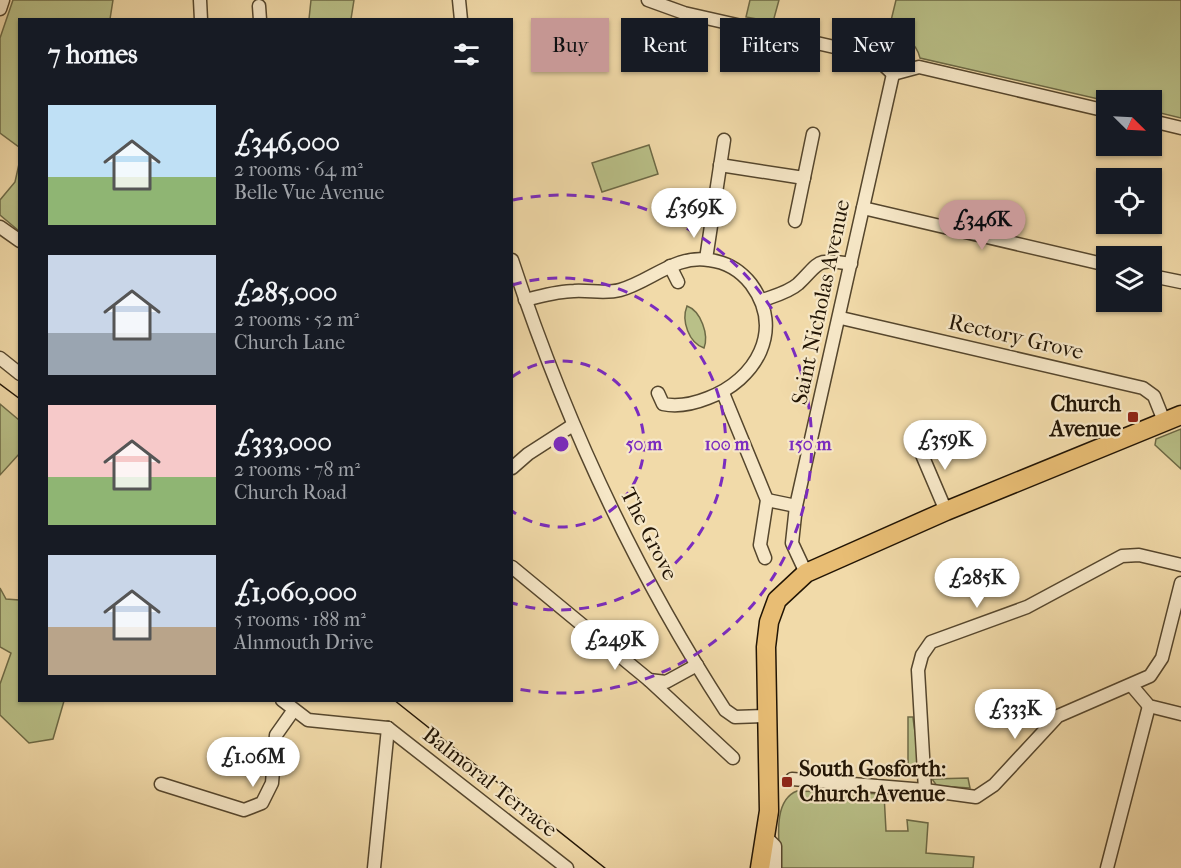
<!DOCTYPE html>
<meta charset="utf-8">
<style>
:root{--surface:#171b24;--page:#20242c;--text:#f1f3f6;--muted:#9ea1a6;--accent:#c59692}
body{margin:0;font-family:"IM FELL French Canon",serif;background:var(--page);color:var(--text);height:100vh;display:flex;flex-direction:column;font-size:22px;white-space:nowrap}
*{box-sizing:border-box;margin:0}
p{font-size:20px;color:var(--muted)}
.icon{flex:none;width:33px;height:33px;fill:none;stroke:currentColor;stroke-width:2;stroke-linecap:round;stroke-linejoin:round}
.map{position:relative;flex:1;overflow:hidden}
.drawer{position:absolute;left:18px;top:18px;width:495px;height:684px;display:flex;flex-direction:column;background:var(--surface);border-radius:0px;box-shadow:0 2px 4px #0004}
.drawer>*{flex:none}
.top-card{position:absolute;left:531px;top:18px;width:560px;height:54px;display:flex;gap:12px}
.needle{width:39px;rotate:114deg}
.fabs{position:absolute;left:1096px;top:90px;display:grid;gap:12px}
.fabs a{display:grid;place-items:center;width:66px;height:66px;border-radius:0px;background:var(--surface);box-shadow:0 2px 4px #0004;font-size:30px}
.price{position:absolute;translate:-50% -51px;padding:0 14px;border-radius:21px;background:#fff;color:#222;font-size:20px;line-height:39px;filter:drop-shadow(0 2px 3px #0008)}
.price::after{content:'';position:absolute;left:50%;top:36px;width:18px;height:14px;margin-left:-9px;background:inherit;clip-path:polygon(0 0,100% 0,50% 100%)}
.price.active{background:var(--accent);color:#111}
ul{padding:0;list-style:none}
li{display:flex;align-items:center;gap:18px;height:150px;padding:0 30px}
li span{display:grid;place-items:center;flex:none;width:168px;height:120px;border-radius:0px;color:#555}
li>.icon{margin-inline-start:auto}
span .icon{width:72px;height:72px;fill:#fffc;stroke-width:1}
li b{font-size:26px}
h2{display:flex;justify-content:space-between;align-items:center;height:72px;padding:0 30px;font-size:26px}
.chip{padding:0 21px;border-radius:0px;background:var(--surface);box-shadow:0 2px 4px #0004;font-size:21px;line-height:54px}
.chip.active{background:var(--accent);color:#111}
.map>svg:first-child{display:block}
.green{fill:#b9c088;stroke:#6d6a46;stroke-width:1.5}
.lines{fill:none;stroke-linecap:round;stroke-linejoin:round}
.minor-casing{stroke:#55462d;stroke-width:15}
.primary-casing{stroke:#211404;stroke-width:21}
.minor{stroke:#f6e7c7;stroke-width:12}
.primary{stroke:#e8bd74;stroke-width:18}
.tram{stroke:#211404;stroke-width:1.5}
.ring{fill:none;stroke:#7b2cbf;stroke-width:3;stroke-dasharray:10 8}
.poi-dot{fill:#8f2418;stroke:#f6e7c7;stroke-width:2}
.labels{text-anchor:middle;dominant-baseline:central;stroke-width:4.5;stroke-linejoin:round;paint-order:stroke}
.street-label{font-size:22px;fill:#211404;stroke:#f6e7c7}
.poi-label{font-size:22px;font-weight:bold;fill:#211404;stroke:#f6e7c7;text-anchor:end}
.centre{fill:#7b2cbf;stroke:#f6e7c7;stroke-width:3}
.ring-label{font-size:18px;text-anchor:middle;font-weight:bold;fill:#7b2cbf;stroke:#f6e7c7;stroke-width:4.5;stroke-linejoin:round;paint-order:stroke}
</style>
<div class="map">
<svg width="1181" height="868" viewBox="0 0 1181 868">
<rect width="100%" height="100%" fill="#f1daa9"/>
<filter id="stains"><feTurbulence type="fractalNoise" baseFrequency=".00333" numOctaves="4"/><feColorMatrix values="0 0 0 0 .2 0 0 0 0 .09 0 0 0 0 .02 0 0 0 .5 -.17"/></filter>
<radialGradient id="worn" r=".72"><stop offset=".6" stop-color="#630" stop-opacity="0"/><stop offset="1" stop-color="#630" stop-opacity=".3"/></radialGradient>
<g class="green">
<polygon points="13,0 113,0 110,19 20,20 19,147 0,133 0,38"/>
<polygon points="311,0 354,0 351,19 309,19"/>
<polygon points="750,0 779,0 773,22 746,17"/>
<path d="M896 0H1181V118L1152 111V100L1107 101 920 58C916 42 904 34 887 37Z"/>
<polygon points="649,145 658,174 602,192 592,163"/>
<polygon points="19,164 19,231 0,215 0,200 15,182"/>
<path d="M687 306C701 311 709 335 704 348 689 343 681 321 687 306Z"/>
<polygon points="0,404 19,420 20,453 0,475"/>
<polygon points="1181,429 1181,469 1155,445 1156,439"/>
<polygon points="0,588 6,599 19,600 20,700 64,701 53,739 29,743 0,715 0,684 11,653 0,647"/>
<path d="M908 717H913C914 733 925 769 908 777Z"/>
<polygon points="968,778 970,788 937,786 932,779"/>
<path d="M797 791 884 794 886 831H908L907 820 928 823 926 853 974 857 973 868H780C780 845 771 801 797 791Z"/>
</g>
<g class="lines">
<g class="minor-casing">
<g id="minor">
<polyline points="200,0 201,20"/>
<polyline points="459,0 461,20"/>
<polyline points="648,0 684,13 874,56 893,74 919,67 1107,111"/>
<polyline points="259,6 260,20"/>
<polyline points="0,9 3,0"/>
<polyline points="1152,121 1181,128"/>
<polyline points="720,165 804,178"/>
<polyline points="863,208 1107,265"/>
<polyline points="795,221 813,134"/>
<polyline points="0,227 20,241"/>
<polyline points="706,259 724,140"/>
<path d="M512 260C564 418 634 570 725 710L735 717 768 716"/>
<polyline points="670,266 678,282"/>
<polyline points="1152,276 1181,282"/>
<path d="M525 300C542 296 558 291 574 291 589 290 606 294 620 290 650 282 676 254 709 260 726 262 740 270 751 284 785 330 756 380 708 398 693 404 678 407 663 404L658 393"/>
<path d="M763 300C774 296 789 292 798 284 821 262 814 258 851 264"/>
<polyline points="841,318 1143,388 1154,396 1164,421"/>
<polyline points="0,358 20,374"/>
<polyline points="723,393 767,500 760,545 765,558"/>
<polyline points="917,443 946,511"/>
<polyline points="512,468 528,454 573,425"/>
<polyline points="767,500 796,506"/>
<polyline points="512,567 649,680 733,758"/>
<polyline points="806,573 792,543 796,506 893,74"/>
<polyline points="649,680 666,682 697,665"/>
<polyline points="1132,686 1149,706 1181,714"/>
<polyline points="282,700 308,720 388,728"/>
<polyline points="388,728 567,868"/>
<polyline points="792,779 925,790 976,797 994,785 1058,716 1150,676 1162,658 1181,583"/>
<polyline points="161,784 244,810 262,803 272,783 276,735 293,711"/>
<polyline points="925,790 918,670 922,655 931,642 1027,607 1122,556 1139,555 1181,565"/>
<polyline points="765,836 775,846 775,868"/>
<polyline points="374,868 388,728"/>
<polyline points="1107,868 1149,706"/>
</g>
</g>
<g class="primary-casing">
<polyline id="primary" points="760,868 769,811 766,647 769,622 777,600 806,573 946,511 1181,415"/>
</g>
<use href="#minor" class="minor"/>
<use href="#primary" class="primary"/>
<g class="tram">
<polyline points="0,384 20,399"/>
<polyline points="394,700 605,868"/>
</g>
</g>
<g class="ring">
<path d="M512 377A83 83 0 1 1 512 511"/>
<path d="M512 285A166 166 0 1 1 512 603"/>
<path d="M513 200A249 249 0 1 1 513 688"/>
</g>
<g class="poi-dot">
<rect x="1127" y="411" width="12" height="12" rx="3"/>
<rect x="781" y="776" width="12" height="12" rx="3"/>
</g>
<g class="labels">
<g class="street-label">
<text transform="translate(821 302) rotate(-78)">Saint Nicholas Avenue</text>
<text transform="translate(1016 337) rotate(13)">Rectory Grove</text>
<text transform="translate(649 534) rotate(63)">The Grove</text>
<text transform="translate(490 782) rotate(38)">Balmoral Terrace</text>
</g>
<g class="poi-label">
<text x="1121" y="404">Church<tspan x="1121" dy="25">Avenue</tspan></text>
<text x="799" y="769" text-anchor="start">South Gosforth:<tspan x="799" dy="25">Church Avenue</tspan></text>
</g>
</g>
<circle cx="561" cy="444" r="9" class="centre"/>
<g class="ring-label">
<text x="644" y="450">50 m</text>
<text x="727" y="450">100 m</text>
<text x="810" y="450">150 m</text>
</g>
<rect width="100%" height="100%" filter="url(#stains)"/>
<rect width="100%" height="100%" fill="url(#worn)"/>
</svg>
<div class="fabs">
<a><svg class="needle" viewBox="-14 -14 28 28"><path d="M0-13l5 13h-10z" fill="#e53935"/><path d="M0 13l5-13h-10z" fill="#9ea1a6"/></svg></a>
<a><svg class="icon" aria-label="locate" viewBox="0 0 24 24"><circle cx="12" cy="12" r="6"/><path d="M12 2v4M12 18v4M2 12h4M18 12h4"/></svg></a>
<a><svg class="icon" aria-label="layers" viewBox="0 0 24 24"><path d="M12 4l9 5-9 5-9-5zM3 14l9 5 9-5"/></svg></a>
</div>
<b class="price" style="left:694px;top:239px">£369K</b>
<b class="price active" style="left:982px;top:251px">£346K</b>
<b class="price" style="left:945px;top:471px">£359K</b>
<b class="price" style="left:977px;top:609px">£285K</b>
<b class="price" style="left:615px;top:671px">£249K</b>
<b class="price" style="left:1015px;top:740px">£333K</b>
<b class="price" style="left:253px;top:788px">£1.06M</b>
<div class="top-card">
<a class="chip active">Buy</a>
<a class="chip">Rent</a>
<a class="chip">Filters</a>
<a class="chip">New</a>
</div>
<section class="drawer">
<h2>7 homes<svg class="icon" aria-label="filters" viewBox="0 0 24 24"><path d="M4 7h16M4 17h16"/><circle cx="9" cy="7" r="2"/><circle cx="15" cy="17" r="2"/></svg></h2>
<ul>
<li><span style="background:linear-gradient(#bfe0f5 60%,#8fb573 0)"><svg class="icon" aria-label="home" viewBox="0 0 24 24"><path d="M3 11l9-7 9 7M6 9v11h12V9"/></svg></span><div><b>£346,000</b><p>2 rooms · 64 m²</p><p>Belle Vue Avenue</p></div></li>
<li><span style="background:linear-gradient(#c9d6e8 65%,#9aa5b1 0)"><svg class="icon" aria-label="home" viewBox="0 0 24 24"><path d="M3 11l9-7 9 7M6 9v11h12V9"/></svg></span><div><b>£285,000</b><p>2 rooms · 52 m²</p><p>Church Lane</p></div></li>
<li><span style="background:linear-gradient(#f6c9c9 60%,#8fb573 0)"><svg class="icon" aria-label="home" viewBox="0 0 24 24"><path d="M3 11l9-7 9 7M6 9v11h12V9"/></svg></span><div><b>£333,000</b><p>2 rooms · 78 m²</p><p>Church Road</p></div></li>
<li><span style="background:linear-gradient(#c9d6e8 60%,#b9a48a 0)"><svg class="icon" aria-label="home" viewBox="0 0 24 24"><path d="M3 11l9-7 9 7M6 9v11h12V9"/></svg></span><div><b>£1,060,000</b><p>5 rooms · 188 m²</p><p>Alnmouth Drive</p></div></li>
</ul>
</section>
</div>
